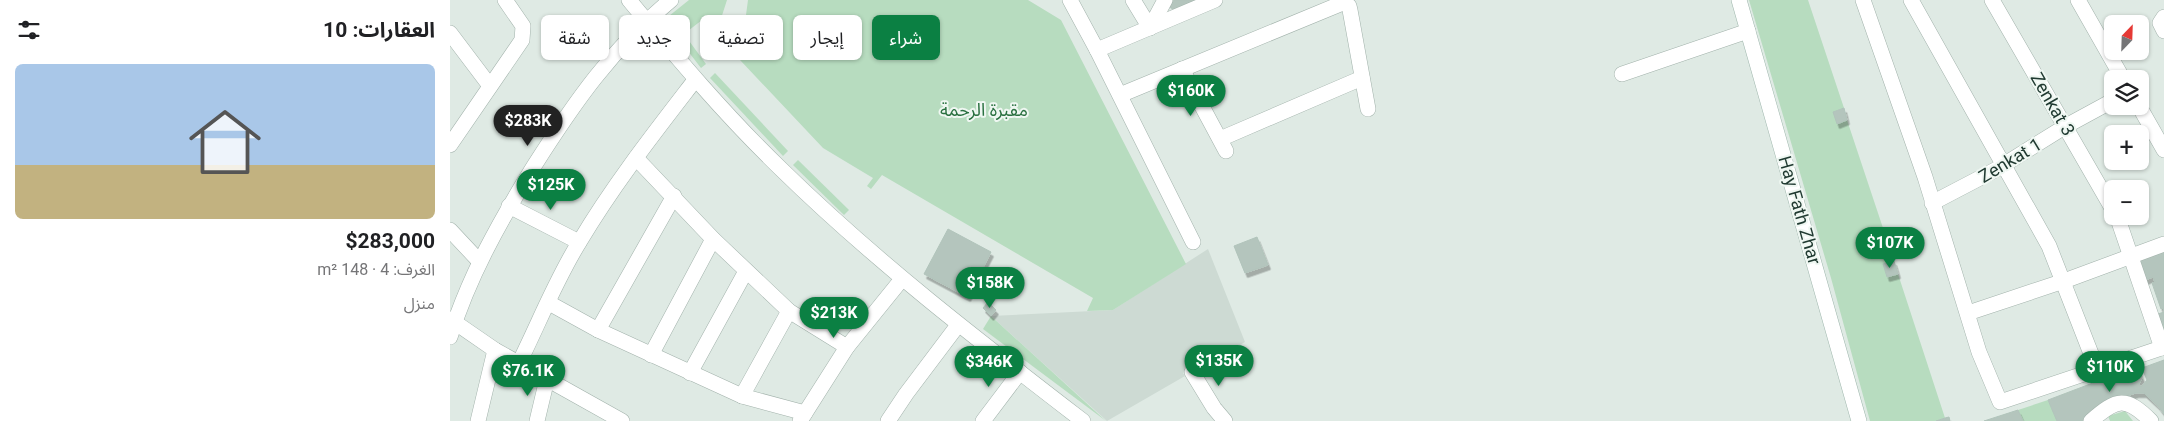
<!DOCTYPE html>
<html lang="ar">
<meta charset="utf-8">
<style>
:root{--surface:#fff;--page:#f2f2f2;--text:#202124;--muted:#757577;--line:#e0e0e0;--accent:#0b8043}
body{margin:0;font-family:Roboto,"Noto Sans Arabic",sans-serif;background:var(--page);color:var(--text);direction:rtl;height:100vh;display:flex;flex-direction:column;font-size:19px;white-space:nowrap}
*{box-sizing:border-box;margin:0}
p{font-size:16px;color:var(--muted)}
.icon{flex:none;width:28px;height:28px;fill:none;stroke:currentColor;stroke-width:2;stroke-linecap:round;stroke-linejoin:round}
.map{position:relative;flex:1;overflow:hidden;direction:ltr}
.panel{display:flex;flex-direction:column;background:var(--surface);width:450px}
.panel>*{flex:none}
.guide{position:absolute;left:15px;top:15px;width:475px;height:45px;direction:rtl;display:flex;gap:10px}
.needle{width:32px;rotate:23deg}
.tools{position:absolute;left:1654px;top:15px;display:grid;gap:10px}
.tools a{display:grid;place-items:center;width:45px;height:45px;border-radius:8px;background:var(--surface);box-shadow:0 1px 4px #0004;font-size:25px}
.price{position:absolute;translate:-50% -42px;padding:0 11px;border-radius:18px;background:var(--accent);color:#fff;font-size:16px;line-height:32px;filter:drop-shadow(0 1px 2px #0008)}
.price::after{content:'';position:absolute;left:50%;top:30px;width:15px;height:11px;margin-left:-8px;background:inherit;clip-path:polygon(0 0,100% 0,50% 100%)}
.price.selected{background:#222;color:#fff}
ul{padding:0;list-style:none}
li{display:grid;align-content:center;gap:10px;height:265px;padding:0 15px}
li+li{border-top:1px solid var(--line)}
li span{display:grid;place-items:center;height:155px;border-radius:8px;color:#555}
li>.icon{margin-inline-start:auto}
span .icon{width:90px;height:90px;fill:#fffc;stroke-width:1}
li b{font-size:21px}
h2{display:flex;justify-content:space-between;align-items:center;height:60px;padding:0 15px;font-size:21px}
.chip{padding:0 18px;border-radius:8px;background:var(--surface);box-shadow:0 1px 4px #0004;font-size:18px;line-height:45px}
.chip.selected{background:var(--accent);color:#fff}
main{display:flex;flex:1;min-height:0}
.map>svg:first-child{display:block}
.built{fill:#cddad3}
.green{fill:#b7dcbf}
.building{fill:#b4c5bd;stroke:#b1c4bb;filter:url(#shadow)}
.lines{fill:none;stroke-linecap:round;stroke-linejoin:round}
.street-casing{stroke:#a2b2ab;stroke-width:16}
.secondary-casing{stroke:#9eb6ac;stroke-width:16}
.street{stroke:#fff;stroke-width:15}
.secondary{stroke:#fff;stroke-width:15}
.labels{text-anchor:middle;dominant-baseline:central;stroke-width:4;stroke-linejoin:round;paint-order:stroke}
.street-label{font-size:18px;fill:#203a31;stroke:#eff7f2}
.park-label{font-size:18px;fill:#2a7141;stroke:#eff7f2}
</style>
<main>
<div class="map">
<svg width="1714" height="421" viewBox="0 0 1714 421">
<defs>
<filter id="shadow"><feDropShadow dx="2.5" dy="4.5" stdDeviation="0" flood-color="#0004"/></filter>
</defs>
<rect width="100%" height="100%" fill="#dfeae4"/>
<polygon class="built" points="758,249 795,342 750,368 748,364 733,373 735,376 657,421 541,316 663,310"/>
<g class="green">
<polygon points="239,0 277,0 266,34 252,20 234,34 256,64 251,68 214,20"/>
<polygon points="298,0 578,0 611,20 736,264 663,310 637,311 643,298 432,175 421,189 417,186 423,178 373,148 290,60"/>
<polygon points="1299,0 1358,0 1394,108 1384,112 1387,123 1397,120 1444,261 1437,277 1448,274 1495,418 1486,421 1420,421 1381,278"/>
<polygon points="265,73 338,151 333,156 260,78"/>
<polygon points="348,160 399,210 394,215 343,165"/>
<polygon points="541,316 656,421 533,329"/>
<polygon points="1598,400 1607,421 1573,421 1568,410"/>
<polygon points="1675,411 1683,421 1660,421 1658,416"/>
</g>
<g class="building">
<polygon points="724,0 745,0 725,10 719,7"/>
<polygon points="1394,108 1397,120 1387,124 1383,112"/>
<polygon points="498,229 541,252 522,289 514,285 510,293 474,274"/>
<polygon points="807,237 818,265 795,273 784,246"/>
<polygon points="1714,251 1714,311 1713,308 1711,309 1702,283 1705,282 1703,277 1695,280 1688,260"/>
<polygon points="1444,261 1448,274 1437,277 1433,264"/>
<polygon points="514,285 522,289 518,297 510,293"/>
<polygon points="538,302 546,310 541,316 533,308"/>
<polygon points="1714,312 1714,335 1708,314"/>
<polygon points="1714,360 1714,414 1708,406 1694,393 1686,393 1658,402 1634,421 1607,421 1598,400 1677,370 1678,373 1688,369 1692,378 1689,384 1691,387 1697,380 1692,368"/>
<polygon points="1568,410 1573,421 1534,421"/>
<polygon points="1499,417 1500,421 1486,421 1495,418"/>
</g>
<g class="lines">
<g class="street-casing">
<g id="street">
<path d="M179 0C227 58 276 116 331 169 425 261 529 341 633 421"/>
<polyline points="620,0 647,50 743,242"/>
<polyline points="683,0 700,28 715,0"/>
<polyline points="891,0 899,6 900,10 918,109"/>
<polyline points="1413,0 1475,177 1529,352 1550,402 1714,347"/>
<polyline points="1461,0 1599,246 1647,369"/>
<polyline points="1542,0 1662,208"/>
<polyline points="1628,0 1673,79"/>
<polyline points="1714,17 1710,23 1714,31"/>
<polyline points="0,33 40,86"/>
<polyline points="647,50 765,0"/>
<polyline points="732,69 776,151"/>
<polyline points="1172,74 1298,31"/>
<polyline points="670,95 895,2"/>
<polyline points="1689,106 1714,150"/>
<polyline points="770,139 912,78"/>
<polyline points="0,145 72,40 73,26 55,0"/>
<polyline points="186,158 263,239 339,311 397,347"/>
<polyline points="1482,203 1547,169 1616,126 1662,101"/>
<polyline points="59,206 129,242"/>
<polyline points="1667,216 1712,348"/>
<polyline points="0,230 29,261"/>
<polyline points="99,303 148,330 292,396 355,413"/>
<polyline points="1518,313 1614,281 1714,244"/>
<polyline points="0,319 45,350 172,421"/>
<polyline points="148,330 224,196"/>
<path d="M0 337C19 276 50 221 84 166 124 103 162 48 221 0"/>
<polyline points="201,355 263,239"/>
<path d="M69 363C89 323 106 279 130 241 164 184 205 132 245 80"/>
<polyline points="742,372 764,408 775,421"/>
<polyline points="240,373 296,271"/>
<polyline points="292,396 339,311"/>
<polyline points="28,421 45,350"/>
<polyline points="87,421 97,379"/>
<polyline points="350,421 397,347 452,279"/>
<polyline points="438,421 456,394 508,325"/>
<polyline points="533,421 570,372"/>
<path d="M1641 421C1667 398 1676 396 1701 421"/>
</g>
</g>
<g class="secondary-casing">
<polyline id="secondary" points="1289,0 1409,421"/>
</g>
<use href="#street" class="street"/>
<use href="#secondary" class="secondary"/>
</g>
<g class="labels">
<g class="street-label">
<text transform="translate(1603 104) rotate(60)">Zenkat 3</text>
<text transform="translate(1560 160) rotate(-31)">Zenkat 1</text>
<text transform="translate(1350 210) rotate(74)">Hay Fath Zhar</text>
</g>
<g class="park-label">
<text x="534" y="109">مقبرة الرحمة</text>
</g>
</g>
</svg>
<div class="tools">
<a><svg class="needle" viewBox="-14 -14 28 28"><path d="M0-13l5 13h-10z" fill="#e53935"/><path d="M0 13l5-13h-10z" fill="#757577"/></svg></a>
<a><svg class="icon" aria-label="layers" viewBox="0 0 24 24"><path d="M12 4l9 5-9 5-9-5zM3 14l9 5 9-5"/></svg></a>
<a>+</a>
<a>−</a>
</div>
<b class="price" style="left:741px;top:117px">$160K</b>
<b class="price selected" style="left:78px;top:147px">$283K</b>
<b class="price" style="left:101px;top:211px">$125K</b>
<b class="price" style="left:1440px;top:269px">$107K</b>
<b class="price" style="left:540px;top:309px">$158K</b>
<b class="price" style="left:384px;top:339px">$213K</b>
<b class="price" style="left:769px;top:387px">$135K</b>
<b class="price" style="left:539px;top:388px">$346K</b>
<b class="price" style="left:1660px;top:393px">$110K</b>
<b class="price" style="left:78px;top:397px">$76.1K</b>
<div class="guide">
<a class="chip selected">شراء</a>
<a class="chip">إيجار</a>
<a class="chip">تصفية</a>
<a class="chip">جديد</a>
<a class="chip">شقة</a>
</div>
</div>
<section class="panel">
<h2>العقارات: 10<svg class="icon" aria-label="filters" viewBox="0 0 24 24"><path d="M4 7h16M4 17h16"/><circle cx="9" cy="7" r="2"/><circle cx="15" cy="17" r="2"/></svg></h2>
<ul>
<li><span style="background:linear-gradient(#a9c7e8 65%,#c2b280 0)"><svg class="icon" aria-label="home" viewBox="0 0 24 24"><path d="M3 11l9-7 9 7M6 9v11h12V9"/></svg></span><div><b>$283,000</b><p>الغرف: 4 · 148 m²</p><p>منزل</p></div></li>
</ul>
</section>
</main>
